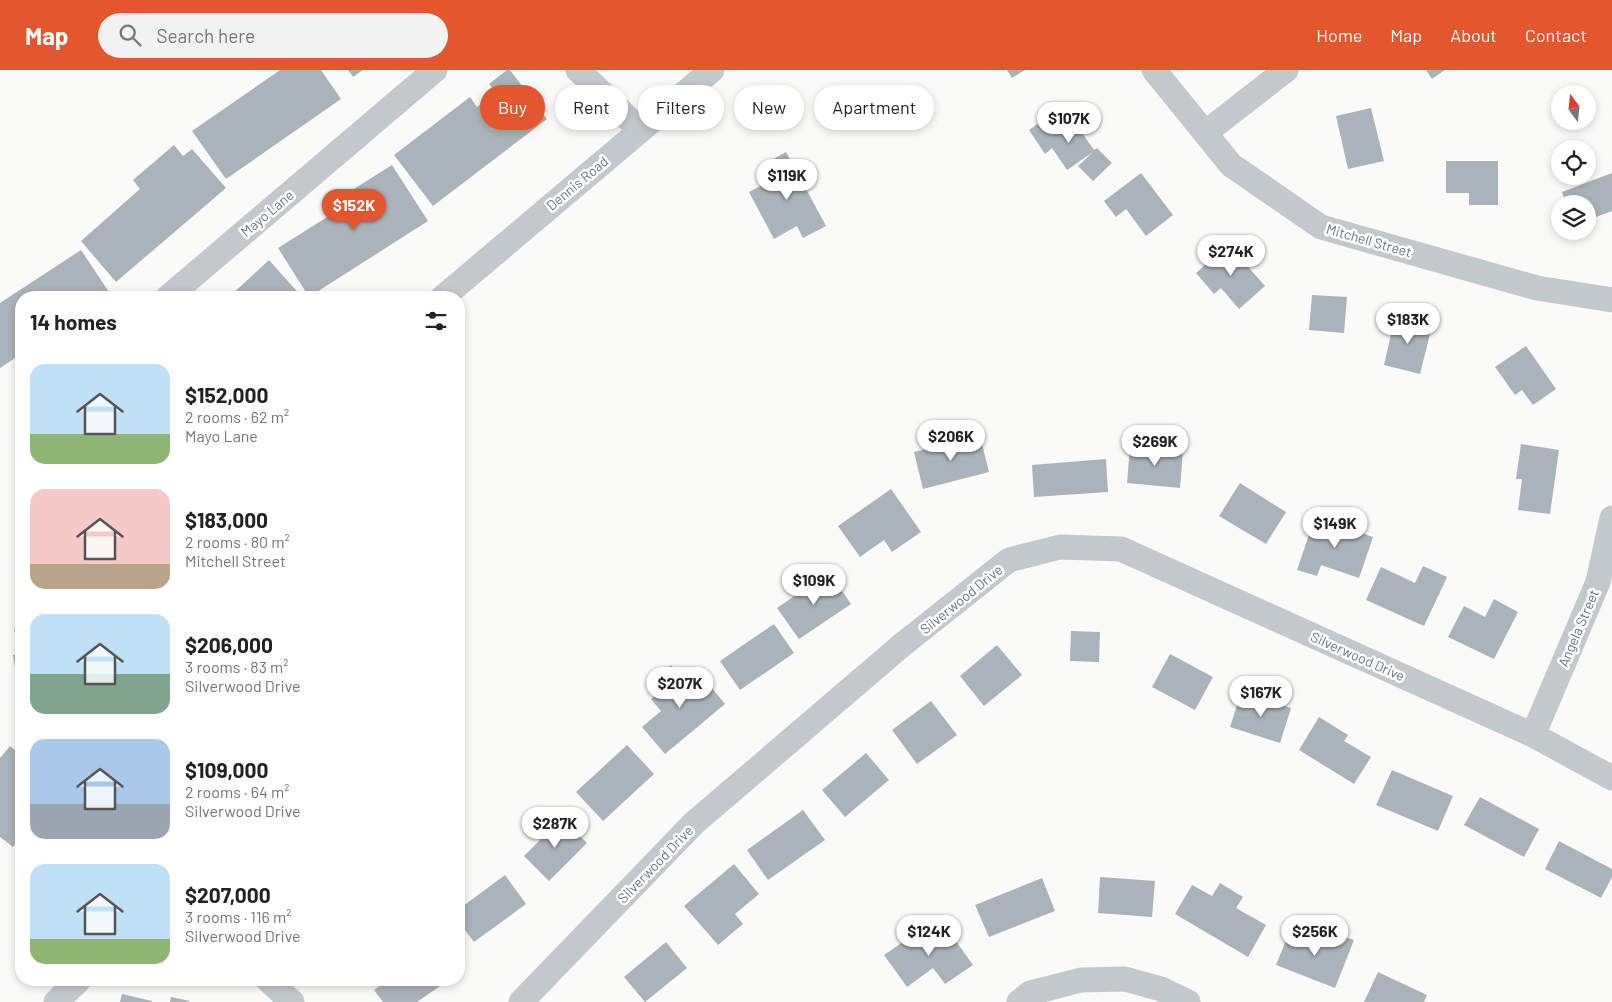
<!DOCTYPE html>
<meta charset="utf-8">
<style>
:root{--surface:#fff;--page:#f2f2f2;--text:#222;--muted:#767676;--accent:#e4572e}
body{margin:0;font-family:Barlow,sans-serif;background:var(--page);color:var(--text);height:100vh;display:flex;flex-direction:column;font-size:19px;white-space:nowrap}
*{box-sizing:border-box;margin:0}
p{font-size:16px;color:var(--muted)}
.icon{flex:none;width:28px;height:28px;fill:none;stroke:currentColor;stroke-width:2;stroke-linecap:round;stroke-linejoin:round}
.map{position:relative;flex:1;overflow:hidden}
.panel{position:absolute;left:15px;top:221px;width:450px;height:695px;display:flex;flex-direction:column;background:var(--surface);border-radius:20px;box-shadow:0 2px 8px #0003}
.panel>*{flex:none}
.guide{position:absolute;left:480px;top:15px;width:475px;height:45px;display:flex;gap:10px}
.needle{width:32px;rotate:345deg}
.buttons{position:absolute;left:1551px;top:15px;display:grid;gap:10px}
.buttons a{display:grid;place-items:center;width:45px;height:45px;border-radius:50%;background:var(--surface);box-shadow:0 2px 8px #0003;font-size:25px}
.price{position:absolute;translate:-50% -42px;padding:0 11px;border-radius:18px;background:#fff;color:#222;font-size:16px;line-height:32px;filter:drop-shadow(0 1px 2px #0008)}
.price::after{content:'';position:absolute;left:50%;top:30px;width:15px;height:11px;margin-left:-8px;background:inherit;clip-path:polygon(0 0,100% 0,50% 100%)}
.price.current{background:var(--accent);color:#fff}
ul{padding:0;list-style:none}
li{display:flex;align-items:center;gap:15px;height:125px;padding:0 15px}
li span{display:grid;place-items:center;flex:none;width:140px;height:100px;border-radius:15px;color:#555}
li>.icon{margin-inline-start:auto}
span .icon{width:60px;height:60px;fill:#fffc;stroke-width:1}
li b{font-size:21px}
h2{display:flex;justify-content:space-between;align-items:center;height:60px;padding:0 15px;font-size:21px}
.tag{padding:0 18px;border-radius:22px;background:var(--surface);box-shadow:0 2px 8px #0003;font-size:18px;line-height:45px}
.tag.current{background:var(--accent);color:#fff}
header{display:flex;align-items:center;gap:30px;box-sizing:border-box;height:70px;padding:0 25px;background:var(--accent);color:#fff}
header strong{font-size:24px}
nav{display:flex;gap:28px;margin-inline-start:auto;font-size:18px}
.search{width:350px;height:45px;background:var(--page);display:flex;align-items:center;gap:12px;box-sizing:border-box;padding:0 18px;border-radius:28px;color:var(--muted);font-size:19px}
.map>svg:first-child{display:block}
.building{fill:#aab3b9}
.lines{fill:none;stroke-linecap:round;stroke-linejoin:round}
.minor{stroke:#c3c8cc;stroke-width:25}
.labels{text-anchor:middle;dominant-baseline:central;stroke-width:5;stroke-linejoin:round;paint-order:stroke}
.street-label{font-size:14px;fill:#657683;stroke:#fff}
</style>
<header>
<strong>Map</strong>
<div class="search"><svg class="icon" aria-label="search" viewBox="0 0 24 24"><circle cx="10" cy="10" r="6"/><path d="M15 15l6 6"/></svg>Search here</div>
<nav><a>Home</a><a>Map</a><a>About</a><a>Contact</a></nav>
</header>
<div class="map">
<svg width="1612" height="932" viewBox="0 0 1612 932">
<rect width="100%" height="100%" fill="#fafaf8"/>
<g class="building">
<polygon points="280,0 321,0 341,29 226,109 192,61"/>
<polygon points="348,0 363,0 353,7"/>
<polygon points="507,0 510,0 547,49 433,136 394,85 470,27 477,37 496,22 489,14"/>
<polygon points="1007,0 1025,0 1012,8"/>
<polygon points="1426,0 1445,0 1432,9"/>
<polygon points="1063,36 1094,80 1097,78 1112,93 1093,111 1078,96 1093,82 1067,100 1052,78 1045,84 1029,60"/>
<polygon points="1371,38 1384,91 1348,99 1336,46"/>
<polygon points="174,75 183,86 192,79 226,118 116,212 81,171 140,119 133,110"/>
<polygon points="786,82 826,156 803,168 797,156 774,169 749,122 776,108 768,92"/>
<polygon points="1446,91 1498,91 1498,135 1469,135 1469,123 1446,123"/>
<polygon points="392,95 428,151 309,227 278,178 332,144 327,136"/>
<polygon points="1141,103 1173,145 1146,166 1126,139 1116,147 1104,131"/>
<polygon points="1612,103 1612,141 1588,150 1588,134 1566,134 1562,122"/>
<polygon points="1228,174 1265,216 1239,239 1221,218 1214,224 1196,203"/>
<polygon points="81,180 111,225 107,228 21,228 21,284 0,298 0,233"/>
<polygon points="269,190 303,228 228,228"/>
<polygon points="1312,225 1347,227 1344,263 1309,260"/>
<polygon points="1395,247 1432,256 1420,304 1384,295"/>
<polygon points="1526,276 1556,319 1533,335 1522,320 1515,325 1495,297"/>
<polygon points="980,366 989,402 923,419 914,382"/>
<polygon points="1521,374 1559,380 1550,444 1518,440 1522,409 1516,409"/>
<polygon points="1130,377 1183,381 1180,418 1127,413"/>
<polygon points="1106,389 1108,422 1034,427 1032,395"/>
<polygon points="1240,413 1286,442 1266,474 1219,446"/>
<polygon points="891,419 921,462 892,482 884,470 860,487 838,456"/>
<polygon points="1315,447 1373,467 1359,508 1321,495 1317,506 1297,500"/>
<polygon points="1423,496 1447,507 1424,556 1366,530 1381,497 1415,513"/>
<polygon points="829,502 851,534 799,569 777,538"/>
<polygon points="1494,529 1518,542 1494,589 1448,567 1464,536 1485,547"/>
<polygon points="774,554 794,583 740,620 720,591"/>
<polygon points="21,557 21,602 16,603 13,585 19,584 14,559"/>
<polygon points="1071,561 1100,562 1099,592 1070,591"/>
<polygon points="997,575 1022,605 984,636 960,606"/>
<polygon points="1170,584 1213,607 1195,640 1152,617"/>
<polygon points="671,595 693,622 706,611 725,634 665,684 642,657 661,641 651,629 662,621 653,610"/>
<polygon points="1241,623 1291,638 1280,673 1230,657"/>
<polygon points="931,631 957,665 917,694 892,660"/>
<polygon points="1319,647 1348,665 1344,671 1371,687 1354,714 1299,680"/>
<polygon points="627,675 654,704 603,751 576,722"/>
<polygon points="10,676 21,685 21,767 13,777 0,767 0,688"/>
<polygon points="866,683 889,710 845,747 822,720"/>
<polygon points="1392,700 1453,726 1438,761 1376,735"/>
<polygon points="1480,727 1539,759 1524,787 1464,755"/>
<polygon points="803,740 825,770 768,810 747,780"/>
<polygon points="562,748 587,773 549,811 524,786"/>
<polygon points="1559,771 1612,799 1612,807 1601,828 1545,799"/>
<polygon points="734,794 759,824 735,844 743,854 718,875 684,836"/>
<polygon points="505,805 526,834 474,872 459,852 459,839"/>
<polygon points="1100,807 1155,811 1152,847 1098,843"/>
<polygon points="1042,808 1055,841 989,867 975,835"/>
<polygon points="1220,813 1243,827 1236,838 1266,855 1248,887 1175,844 1192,815 1212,826"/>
<polygon points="943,853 973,895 945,914 933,898 907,917 884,885 913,865 917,872"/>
<polygon points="1291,858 1332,874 1336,864 1354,870 1335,918 1276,895"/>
<polygon points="666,872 687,898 645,932 624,907"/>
<polygon points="1378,902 1427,925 1424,932 1364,932"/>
<polygon points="388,910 449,910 417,932 383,932 374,920"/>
<polygon points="122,924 152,931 152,932 120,932"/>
<polygon points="171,927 190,931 189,932 170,932"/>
</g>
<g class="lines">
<g class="minor">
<polyline points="578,0 640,60"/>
<polyline points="1154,0 1231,95 1321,157 1537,218 1612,230"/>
<polyline points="1205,63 1286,0"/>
<polyline points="167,228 435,0"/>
<polyline points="442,228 712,0"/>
<polyline points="1533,665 1598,512 1612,448"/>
<polyline points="268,910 292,932"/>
<polyline points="56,932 79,910"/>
<polyline points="521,932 694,753 902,575 1009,490 1060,477 1121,479 1533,665 1612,708"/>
<polyline points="1019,932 1030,923 1081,910 1125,909 1161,919 1188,932"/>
</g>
</g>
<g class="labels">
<g class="street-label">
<text transform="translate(577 113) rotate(-40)">Dennis Road</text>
<text transform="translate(267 143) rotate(-40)">Mayo Lane</text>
<text transform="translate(1369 170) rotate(16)">Mitchell Street</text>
<text transform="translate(961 529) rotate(-39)">Silverwood Drive</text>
<text transform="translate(1578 558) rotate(-67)">Angela Street</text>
<text transform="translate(1358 586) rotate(24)">Silverwood Drive</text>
<text transform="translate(655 794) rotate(-46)">Silverwood Drive</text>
</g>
</g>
</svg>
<div class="buttons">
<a><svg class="needle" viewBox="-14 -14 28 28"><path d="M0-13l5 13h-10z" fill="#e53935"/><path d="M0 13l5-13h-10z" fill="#767676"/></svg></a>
<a><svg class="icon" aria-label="locate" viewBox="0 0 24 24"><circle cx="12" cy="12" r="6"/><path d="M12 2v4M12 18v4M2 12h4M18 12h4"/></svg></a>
<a><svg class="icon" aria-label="layers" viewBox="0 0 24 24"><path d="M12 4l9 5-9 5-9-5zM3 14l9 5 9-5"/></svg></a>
</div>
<b class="price" style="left:1069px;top:74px">$107K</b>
<b class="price" style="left:787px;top:131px">$119K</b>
<b class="price current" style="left:354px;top:161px">$152K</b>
<b class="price" style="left:1231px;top:207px">$274K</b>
<b class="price" style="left:1408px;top:275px">$183K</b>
<b class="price" style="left:951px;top:392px">$206K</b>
<b class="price" style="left:1155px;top:397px">$269K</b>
<b class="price" style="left:1335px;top:479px">$149K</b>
<b class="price" style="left:814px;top:536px">$109K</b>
<b class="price" style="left:680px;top:639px">$207K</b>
<b class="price" style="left:1261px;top:648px">$167K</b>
<b class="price" style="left:555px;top:779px">$287K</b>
<b class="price" style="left:929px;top:887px">$124K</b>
<b class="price" style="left:1315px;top:887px">$256K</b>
<div class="guide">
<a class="tag current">Buy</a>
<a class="tag">Rent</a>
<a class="tag">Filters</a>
<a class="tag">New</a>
<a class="tag">Apartment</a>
</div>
<section class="panel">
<h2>14 homes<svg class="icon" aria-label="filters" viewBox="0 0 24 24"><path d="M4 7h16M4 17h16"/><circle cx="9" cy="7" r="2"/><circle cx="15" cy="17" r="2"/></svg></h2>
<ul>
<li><span style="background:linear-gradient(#bfe0f5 70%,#8fb573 0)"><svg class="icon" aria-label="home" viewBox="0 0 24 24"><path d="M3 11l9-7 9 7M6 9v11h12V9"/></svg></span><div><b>$152,000</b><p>2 rooms · 62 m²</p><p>Mayo Lane</p></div></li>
<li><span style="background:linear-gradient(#f6c9c9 75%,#b9a48a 0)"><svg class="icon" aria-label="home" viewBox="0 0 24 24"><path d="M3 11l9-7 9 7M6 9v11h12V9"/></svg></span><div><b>$183,000</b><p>2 rooms · 80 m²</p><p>Mitchell Street</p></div></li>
<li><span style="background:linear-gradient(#bfe0f5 60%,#7fa58c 0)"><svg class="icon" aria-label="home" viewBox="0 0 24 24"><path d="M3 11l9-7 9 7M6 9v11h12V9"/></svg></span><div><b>$206,000</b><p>3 rooms · 83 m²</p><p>Silverwood Drive</p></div></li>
<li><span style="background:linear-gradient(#a9c7e8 65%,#9aa5b1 0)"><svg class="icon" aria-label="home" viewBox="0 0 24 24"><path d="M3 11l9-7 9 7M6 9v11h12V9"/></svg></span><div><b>$109,000</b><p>2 rooms · 64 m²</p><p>Silverwood Drive</p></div></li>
<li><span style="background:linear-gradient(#bfe0f5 75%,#8fb573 0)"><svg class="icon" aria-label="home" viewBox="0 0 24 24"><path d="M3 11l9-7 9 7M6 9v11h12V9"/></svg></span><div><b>$207,000</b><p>3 rooms · 116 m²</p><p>Silverwood Drive</p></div></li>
</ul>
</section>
</div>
